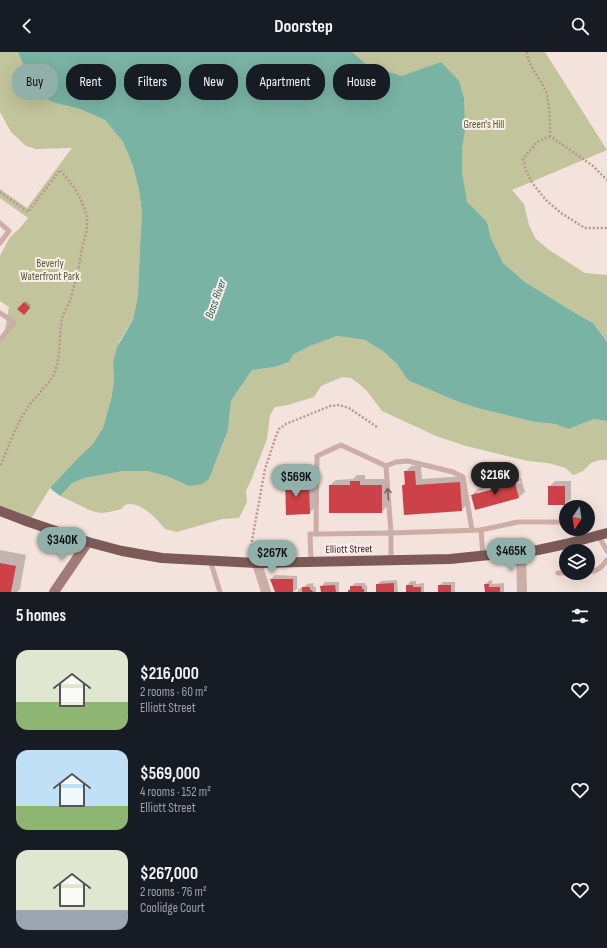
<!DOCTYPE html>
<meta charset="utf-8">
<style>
:root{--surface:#171b24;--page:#20242c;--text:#f1f3f6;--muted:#9ea1a6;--accent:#91b0aa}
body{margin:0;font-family:"Sofia Sans Condensed",sans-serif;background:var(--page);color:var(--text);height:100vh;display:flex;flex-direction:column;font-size:15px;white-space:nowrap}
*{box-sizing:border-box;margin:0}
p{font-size:13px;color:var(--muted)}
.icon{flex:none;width:22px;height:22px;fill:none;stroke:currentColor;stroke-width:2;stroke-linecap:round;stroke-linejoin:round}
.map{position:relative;height:540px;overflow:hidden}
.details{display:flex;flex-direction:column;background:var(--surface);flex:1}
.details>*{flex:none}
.banner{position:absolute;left:12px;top:12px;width:400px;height:36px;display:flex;gap:8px}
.needle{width:26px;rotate:193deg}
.buttons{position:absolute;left:559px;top:448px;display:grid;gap:8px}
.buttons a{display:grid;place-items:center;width:36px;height:36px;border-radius:50%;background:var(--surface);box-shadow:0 4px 16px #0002;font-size:20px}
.price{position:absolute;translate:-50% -34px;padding:0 9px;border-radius:14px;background:var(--accent);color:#111;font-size:13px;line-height:26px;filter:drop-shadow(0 1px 2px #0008)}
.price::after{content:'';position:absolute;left:50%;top:24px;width:12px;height:9px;margin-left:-6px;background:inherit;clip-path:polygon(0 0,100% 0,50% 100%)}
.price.active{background:#222;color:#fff}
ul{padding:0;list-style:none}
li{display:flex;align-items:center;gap:12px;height:100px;padding:0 16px}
li span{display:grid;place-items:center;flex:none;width:112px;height:80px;border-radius:12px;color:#555}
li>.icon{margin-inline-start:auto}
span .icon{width:48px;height:48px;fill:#fffc;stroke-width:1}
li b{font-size:17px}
h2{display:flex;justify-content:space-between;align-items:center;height:48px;padding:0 16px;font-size:17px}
.tag{padding:0 14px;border-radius:16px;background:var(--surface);box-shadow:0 4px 16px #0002;font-size:14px;line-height:36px}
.tag.active{background:var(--accent);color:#111}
header{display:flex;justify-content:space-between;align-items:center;height:52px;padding:0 16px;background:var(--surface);font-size:18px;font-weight:700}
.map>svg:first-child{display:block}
.green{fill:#c2c49b}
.water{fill:#79b3a4}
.shadow{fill:#0003;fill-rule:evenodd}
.building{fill:#cd4148}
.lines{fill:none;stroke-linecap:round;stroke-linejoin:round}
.path{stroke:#b99791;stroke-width:2.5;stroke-dasharray:2 2;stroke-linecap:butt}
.service{stroke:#cdada7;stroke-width:5}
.minor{stroke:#cdada7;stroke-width:10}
.secondary{stroke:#a17b78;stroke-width:10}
.primary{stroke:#7c5a58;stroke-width:10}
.oneway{stroke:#7c6461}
.labels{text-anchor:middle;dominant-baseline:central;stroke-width:4;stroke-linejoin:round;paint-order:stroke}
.park-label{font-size:11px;fill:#55592a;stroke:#fbeee9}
.street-label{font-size:11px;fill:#392928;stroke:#fbeee9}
.water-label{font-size:12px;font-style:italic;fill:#1b5d4e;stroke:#fbeee9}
</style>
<header><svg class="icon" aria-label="back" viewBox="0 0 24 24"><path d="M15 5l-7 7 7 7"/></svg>Doorstep<svg class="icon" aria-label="search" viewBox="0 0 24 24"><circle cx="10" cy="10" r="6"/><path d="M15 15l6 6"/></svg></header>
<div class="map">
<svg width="607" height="540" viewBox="0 0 607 540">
<rect width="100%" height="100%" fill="#f4e2dc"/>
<g class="green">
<polygon points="0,0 18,0 32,35 55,51 80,57 105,68 123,90 133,114 139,138 142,161 140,193 138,243 133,268 119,290 113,310 114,329 111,347 103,376 94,392 76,408 50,436 29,470 0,459 0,287 4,283 9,255 0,249 0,204 10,185 20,176 28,166 0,146 0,137 27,156 72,96 36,97 26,94 11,80 0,60"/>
<polygon points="341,0 545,0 607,98 512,138 524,152 529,173 535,186 549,198 585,221 607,223 607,290 593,271 572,259 525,230 503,211 491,186 487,170 460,160"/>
<path d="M337 284 365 288 384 300 397 312 409 328 451 347 477 356 535 370 555 372 569 377 594 367 607 369V408H599L591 411 583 419 573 423 566 416 548 411 528 409 466 394 436 384 382 359 367 339 359 332 351 326 342 325 321 334 314 345 284 354 275 355 270 363 267 387 252 426 246 439 247 450 239 466 222 467 177 480 165 477C158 468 139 447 125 453 123 454 123 456 121 457 119 458 104 461 103 461 93 461 86 456 77 452 72 449 66 447 60 444L71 431 85 426 123 419H148L169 425 189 434 209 427 228 378 231 349 252 318 275 315 289 310 293 303 310 294Z"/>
</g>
<polygon class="water" points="18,0 352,0 368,14 402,24 441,10 459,29 464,46 465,77 462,96 462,121 467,150 487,170 491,186 503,211 525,230 572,259 593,271 607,290 607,369 594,367 569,377 555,372 535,370 477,356 451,347 408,328 397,312 384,300 365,288 337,284 310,294 293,303 289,310 275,315 252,318 231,349 228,378 209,427 202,432 189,434 169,425 148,419 123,419 85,426 72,431 60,444 50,436 76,408 93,392 103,376 111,347 114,329 113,310 117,295 133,268 138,243 140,193 142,161 139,138 133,114 123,90 105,68 80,57 55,51 39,43 32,35"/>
<g class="shadow">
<polygon points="26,249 31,254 24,262 19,257"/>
<polygon points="421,413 422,427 465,424 467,452 462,458 403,433 406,430 405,420 411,414"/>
<polygon points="292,419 299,419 299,430 315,429 315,456 309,461 286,425"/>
<polygon points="357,423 365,423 365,427 387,427 387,454 382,460 330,433 336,428 353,427"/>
<path d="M521 426 525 440 519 445 472 443 478 437ZM520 429 521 431 477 442V440Z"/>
<polygon points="555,429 571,429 571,447 565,452 549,435"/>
<polygon points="0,498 26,503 20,537 17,540 0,540"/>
<polygon points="275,523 297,524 297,537 293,540 286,540 271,527"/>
<polygon points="397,528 398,540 377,540 377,533 381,529"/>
<polygon points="492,528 492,532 504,531 504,540 486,540 485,532 489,529"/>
<polygon points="411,529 416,529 416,532 424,531 424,540 407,540 407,533"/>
<polygon points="325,530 339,530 339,540 322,540 322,534"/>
<polygon points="443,530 455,530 455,540 439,540 439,534"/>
<polygon points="313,531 314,535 316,535 316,540 297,540 300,536 303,536 307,532"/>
<polygon points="355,531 365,531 365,533 367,533 367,540 349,540 349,538 351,535"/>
</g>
<g class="building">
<polygon points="24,250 30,256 24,263 17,257"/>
<polygon points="404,419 415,419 416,433 460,430 462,459 404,463 402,433 405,433"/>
<polygon points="285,424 293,424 294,435 309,435 310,462 286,463"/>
<polygon points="350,429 360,429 360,433 382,433 382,461 329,461 329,433 350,433"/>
<polygon points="515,431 519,446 475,458 471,443"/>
<rect x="548" y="434" width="17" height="19"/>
<polygon points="0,511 16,514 11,540 0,540"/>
<polygon points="270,527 293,527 293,540 275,540"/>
<polygon points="394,531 394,540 376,540 376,532"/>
<polygon points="484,532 489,532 489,535 500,535 500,540 485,540"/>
<polygon points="335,533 336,540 321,540 320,534"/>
<polygon points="406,533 413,533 413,535 421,535 421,540 406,540"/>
<rect x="438" y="533" width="13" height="7"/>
<polygon points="350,534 362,534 362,537 364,537 364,540 348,540 348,538 350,538"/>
<polygon points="302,535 310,535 310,538 312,538 313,540 302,540"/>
</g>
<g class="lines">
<g class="path">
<path d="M527 0C528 15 541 26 546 40 550 55 550 69 550 84L593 114 607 128"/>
<polyline points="550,84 537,90 523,107 526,119 533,132 546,148 561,161 585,176 607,176"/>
<path d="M0 140 28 160 60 118C72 131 87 152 87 171 88 179 83 189 82 197 79 213 76 229 71 245 69 252 64 260 62 267 58 287 62 305 53 324 50 330 44 335 40 341 34 347 29 353 25 360 14 377 8 396 0 415"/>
<polyline points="251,494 265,417 276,384 279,377 286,372 330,354 339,353 349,356 377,375"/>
</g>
<g class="service">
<polyline points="0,171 9,179 0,191"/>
<polyline points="0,261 14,270 0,288"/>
<polyline points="386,414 396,410 408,409 453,420 463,425 472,478"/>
<polyline points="574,477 579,488"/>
<polyline points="481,478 483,504"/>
<polyline points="316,482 317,404 341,393 386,414 391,481 481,478 518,470 566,470"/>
<polyline points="598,483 607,499"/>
<polyline points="210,508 220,540"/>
<polyline points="311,510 310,482 316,482 391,481 391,508"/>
<path d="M588 520C598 519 601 516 607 508"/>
<polyline points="558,521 566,521"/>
</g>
<g class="minor">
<polyline points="521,500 522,540"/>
<polyline points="257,511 266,540"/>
</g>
<polyline class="secondary" points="54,540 88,490"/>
<polyline class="primary" points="0,459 29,470 88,490 122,499 162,506 257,511 450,507 538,498 566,492 607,481"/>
</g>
<defs><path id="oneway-shaft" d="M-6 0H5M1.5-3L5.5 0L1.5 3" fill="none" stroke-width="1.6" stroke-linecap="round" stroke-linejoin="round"/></defs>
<use class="oneway" href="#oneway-shaft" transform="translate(388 442) rotate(-94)"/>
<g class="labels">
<g class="park-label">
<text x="484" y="72">Green's Hill</text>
<text x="50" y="211">Beverly<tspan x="50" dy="13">Waterfront Park</tspan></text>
</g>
<g class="street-label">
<text transform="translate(349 497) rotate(-1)">Elliott Street</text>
</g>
<g class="water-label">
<text transform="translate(216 247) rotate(-70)">Bass River</text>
</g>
</g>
</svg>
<div class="buttons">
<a><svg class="needle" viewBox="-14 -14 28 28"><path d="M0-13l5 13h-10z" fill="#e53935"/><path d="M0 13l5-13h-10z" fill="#9ea1a6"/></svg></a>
<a><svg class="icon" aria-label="layers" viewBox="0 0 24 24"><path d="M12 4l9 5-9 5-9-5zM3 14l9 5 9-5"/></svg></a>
</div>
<b class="price active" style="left:495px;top:444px">$216K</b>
<b class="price" style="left:296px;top:446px">$569K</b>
<b class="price" style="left:62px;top:509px">$340K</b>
<b class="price" style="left:511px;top:520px">$465K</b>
<b class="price" style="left:272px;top:522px">$267K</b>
<div class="banner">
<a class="tag active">Buy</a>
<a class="tag">Rent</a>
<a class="tag">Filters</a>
<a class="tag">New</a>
<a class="tag">Apartment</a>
<a class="tag">House</a>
</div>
</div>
<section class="details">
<h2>5 homes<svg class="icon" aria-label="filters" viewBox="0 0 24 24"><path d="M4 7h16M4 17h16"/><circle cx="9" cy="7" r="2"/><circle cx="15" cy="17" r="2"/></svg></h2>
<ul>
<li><span style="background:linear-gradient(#dfe7d0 65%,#8fb573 0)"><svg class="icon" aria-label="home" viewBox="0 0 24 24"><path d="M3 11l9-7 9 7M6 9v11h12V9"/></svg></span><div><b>$216,000</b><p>2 rooms · 60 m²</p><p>Elliott Street</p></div><svg class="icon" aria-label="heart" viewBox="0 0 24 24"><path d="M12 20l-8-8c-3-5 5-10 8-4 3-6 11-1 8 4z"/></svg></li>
<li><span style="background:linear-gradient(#bfe0f5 70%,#8fb573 0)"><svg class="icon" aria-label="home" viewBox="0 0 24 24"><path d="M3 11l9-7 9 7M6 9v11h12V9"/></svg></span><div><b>$569,000</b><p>4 rooms · 152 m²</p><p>Elliott Street</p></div><svg class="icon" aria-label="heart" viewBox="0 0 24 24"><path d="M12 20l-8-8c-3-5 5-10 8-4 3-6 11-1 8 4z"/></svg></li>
<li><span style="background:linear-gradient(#dfe7d0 75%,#9aa5b1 0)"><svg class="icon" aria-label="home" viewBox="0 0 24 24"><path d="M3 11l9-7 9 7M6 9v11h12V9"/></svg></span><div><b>$267,000</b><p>2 rooms · 76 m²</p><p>Coolidge Court</p></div><svg class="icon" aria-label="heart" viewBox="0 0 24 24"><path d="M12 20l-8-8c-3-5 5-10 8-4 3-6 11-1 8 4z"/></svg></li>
</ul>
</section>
